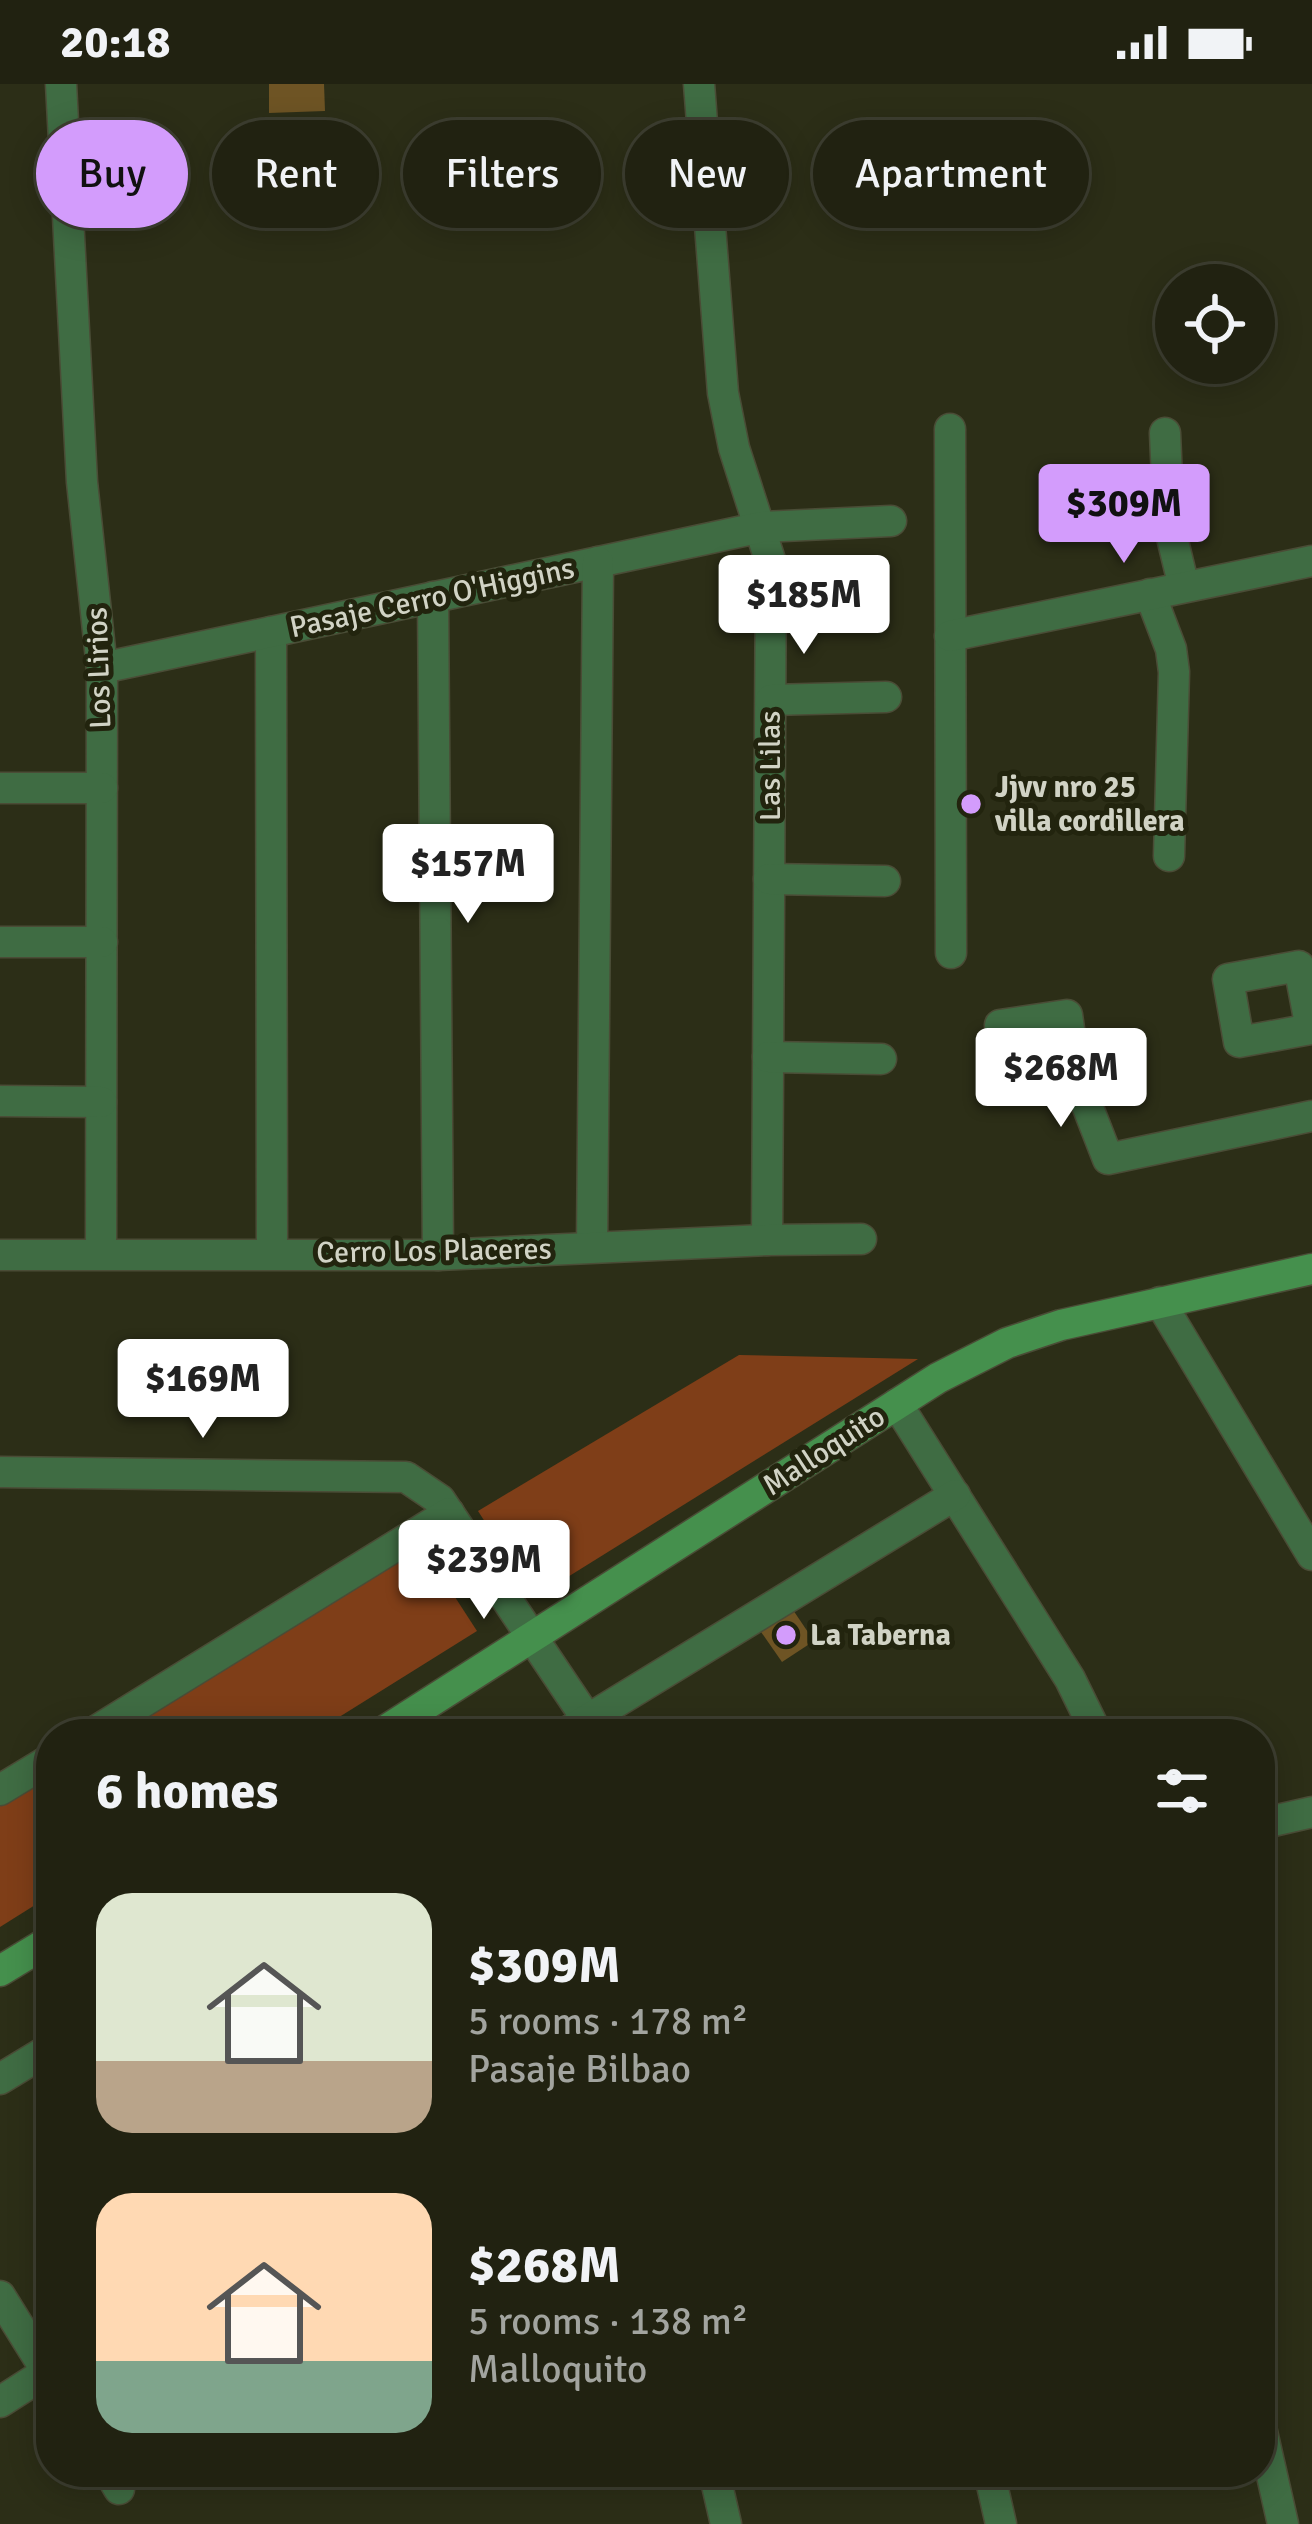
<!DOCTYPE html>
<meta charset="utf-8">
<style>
:root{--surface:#212211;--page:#292a1a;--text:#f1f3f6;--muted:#a2a49f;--line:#3e3f31;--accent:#d39cfc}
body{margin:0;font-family:Signika,sans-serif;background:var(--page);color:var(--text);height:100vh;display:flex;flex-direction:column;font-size:45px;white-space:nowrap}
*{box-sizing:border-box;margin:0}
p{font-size:39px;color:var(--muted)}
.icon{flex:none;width:66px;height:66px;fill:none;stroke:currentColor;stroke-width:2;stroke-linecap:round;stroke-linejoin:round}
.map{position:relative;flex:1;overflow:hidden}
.details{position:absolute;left:36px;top:1635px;width:1239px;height:768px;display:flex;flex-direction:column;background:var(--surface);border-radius:48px;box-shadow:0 6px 30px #0003,0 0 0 3px var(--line)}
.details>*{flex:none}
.guide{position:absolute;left:36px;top:36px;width:1242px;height:108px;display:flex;gap:24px}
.fabs{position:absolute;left:1155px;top:180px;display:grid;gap:24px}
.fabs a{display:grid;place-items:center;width:120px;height:120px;border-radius:50%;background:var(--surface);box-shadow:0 6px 30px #0003,0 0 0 3px var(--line);font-size:60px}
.price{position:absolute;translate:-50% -102px;padding:0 27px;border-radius:12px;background:#fff;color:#222;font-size:39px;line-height:78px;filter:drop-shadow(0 3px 6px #0008)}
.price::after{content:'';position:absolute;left:50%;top:72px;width:36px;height:27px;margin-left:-18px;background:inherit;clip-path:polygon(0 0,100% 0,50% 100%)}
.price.current{background:var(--accent);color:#111}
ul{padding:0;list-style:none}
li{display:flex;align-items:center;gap:36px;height:300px;padding:0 60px}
li span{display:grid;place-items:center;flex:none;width:336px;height:240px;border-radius:36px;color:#555}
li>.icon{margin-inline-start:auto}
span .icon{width:144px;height:144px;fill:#fffc;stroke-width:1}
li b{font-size:51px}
h2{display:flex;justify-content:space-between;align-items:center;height:144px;padding:0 60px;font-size:51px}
.tag{padding:0 42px;border-radius:54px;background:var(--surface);box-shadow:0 6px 30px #0003,0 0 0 3px var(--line);font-size:42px;line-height:108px}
.tag.current{background:var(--accent);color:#111}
.status{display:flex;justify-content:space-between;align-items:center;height:84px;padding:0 60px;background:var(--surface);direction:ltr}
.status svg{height:33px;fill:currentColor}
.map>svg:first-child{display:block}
.green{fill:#7f3e18}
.building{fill:#6e5424}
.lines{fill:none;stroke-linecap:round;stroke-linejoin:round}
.street-casing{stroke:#4a4c36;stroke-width:33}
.secondary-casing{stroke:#4a4c36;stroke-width:33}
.street{stroke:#3f6c43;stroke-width:30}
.secondary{stroke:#45904d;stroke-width:30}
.poi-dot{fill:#d39cfc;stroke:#22240e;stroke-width:4.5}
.labels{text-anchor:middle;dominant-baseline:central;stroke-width:10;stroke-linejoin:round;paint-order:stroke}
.street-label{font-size:30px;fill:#d1d3c5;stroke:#22240e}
.poi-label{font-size:30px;font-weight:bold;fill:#d1d3c5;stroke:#22240e;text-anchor:start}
</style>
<div class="status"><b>20:18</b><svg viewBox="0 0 49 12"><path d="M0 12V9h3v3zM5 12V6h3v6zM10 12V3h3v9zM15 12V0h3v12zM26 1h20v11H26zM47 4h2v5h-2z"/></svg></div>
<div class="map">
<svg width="1312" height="2440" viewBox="0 0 1312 2440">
<rect width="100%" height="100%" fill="#2c2e17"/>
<g class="green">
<polygon points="739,1271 918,1275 534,1514 478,1427"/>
<polygon points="418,1456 477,1547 312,1650 110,1650"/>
<polygon points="51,1687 51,1811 0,1843 0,1719"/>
</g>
<g class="building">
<polygon points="269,0 324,0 325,27 269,29"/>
<polygon points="791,1523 814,1557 782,1578 759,1545"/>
</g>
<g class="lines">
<g class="street-casing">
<g id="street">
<polyline points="61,0 82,398 102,584 101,1170"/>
<polyline points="699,0 723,309 734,364 771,479 767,1156"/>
<polyline points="950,345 951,869"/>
<polyline points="1165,349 1169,441 1184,503"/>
<polyline points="1150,510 1171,565 1174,588 1169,772"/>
<polyline points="433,513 438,1171"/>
<polyline points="271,548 272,1170"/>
<polyline points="950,552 1312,477"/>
<polyline points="102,584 762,443 891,437"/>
<polyline points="771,616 886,613"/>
<polyline points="0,704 102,704"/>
<polyline points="769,795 885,797"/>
<polyline points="0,858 102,858"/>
<polygon points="1299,882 1311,945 1239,958 1228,895"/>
<polyline points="768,973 881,975"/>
<polyline points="1076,993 1010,1004 1000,941 1067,931 1076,993 1108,1075 1312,1032"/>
<polyline points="0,1017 101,1018"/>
<polyline points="592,1163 598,478"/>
<polyline points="0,1171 438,1171 767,1156 861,1155"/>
<polyline points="1160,1218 1312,1471"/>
<polyline points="897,1320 1070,1595 1097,1650"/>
<polyline points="0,1388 406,1393 440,1416 597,1650"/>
<polyline points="91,1650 449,1429"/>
<polyline points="564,1650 955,1411"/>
<polyline points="0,1706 51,1675"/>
<polyline points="1260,1740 1312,1728"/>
<polyline points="0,1995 51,1964"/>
<polyline points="0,2212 51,2294"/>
<polyline points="0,2318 47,2288"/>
<polyline points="1260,2339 1283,2440"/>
<polyline points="109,2388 119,2405"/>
<polyline points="714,2388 726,2440"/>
<polyline points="989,2388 1001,2440"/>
</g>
</g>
<g class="secondary-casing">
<g id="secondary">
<polyline points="380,1650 938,1294 1007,1259 1061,1241 1312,1185"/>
<polyline points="0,1887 51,1856"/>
</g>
</g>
<use href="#street" class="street"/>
<use href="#secondary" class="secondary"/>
</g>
<g class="poi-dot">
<circle cx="971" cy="720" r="12"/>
<circle cx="786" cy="1551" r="12"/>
</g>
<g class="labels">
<g class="street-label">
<text transform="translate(432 514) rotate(-12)">Pasaje Cerro O'Higgins</text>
<text transform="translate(99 584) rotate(-92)">Los Lirios</text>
<text transform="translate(770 682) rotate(-90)">Las Lilas</text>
<text transform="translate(434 1167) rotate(-1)">Cerro Los Placeres</text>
<text transform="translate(824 1367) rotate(-33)">Malloquito</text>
</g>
<g class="poi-label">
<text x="995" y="703">Jjvv nro 25<tspan x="995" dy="34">villa cordillera</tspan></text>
<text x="810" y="1551">La Taberna</text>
</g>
</g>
</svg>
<div class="fabs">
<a><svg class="icon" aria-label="locate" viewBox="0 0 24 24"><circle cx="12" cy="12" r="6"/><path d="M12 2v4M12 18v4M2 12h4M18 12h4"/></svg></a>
</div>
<b class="price current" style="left:1124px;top:482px">$309M</b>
<b class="price" style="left:804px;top:573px">$185M</b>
<b class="price" style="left:468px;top:842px">$157M</b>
<b class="price" style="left:1061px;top:1046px">$268M</b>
<b class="price" style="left:203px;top:1357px">$169M</b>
<b class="price" style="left:484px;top:1538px">$239M</b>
<div class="guide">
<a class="tag current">Buy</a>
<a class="tag">Rent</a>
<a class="tag">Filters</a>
<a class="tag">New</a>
<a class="tag">Apartment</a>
</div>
<section class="details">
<h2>6 homes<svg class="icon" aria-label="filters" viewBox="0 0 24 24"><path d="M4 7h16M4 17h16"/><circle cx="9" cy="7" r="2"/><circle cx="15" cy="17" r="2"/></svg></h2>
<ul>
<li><span style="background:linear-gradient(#dfe7d0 70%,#b9a48a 0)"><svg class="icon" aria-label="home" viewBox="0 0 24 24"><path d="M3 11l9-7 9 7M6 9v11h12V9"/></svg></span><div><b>$309M</b><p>5 rooms · 178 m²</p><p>Pasaje Bilbao</p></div></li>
<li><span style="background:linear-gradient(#ffd9b3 70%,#7fa58c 0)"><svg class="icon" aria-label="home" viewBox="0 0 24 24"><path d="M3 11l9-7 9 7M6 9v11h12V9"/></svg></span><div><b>$268M</b><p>5 rooms · 138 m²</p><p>Malloquito</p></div></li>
</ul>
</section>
</div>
